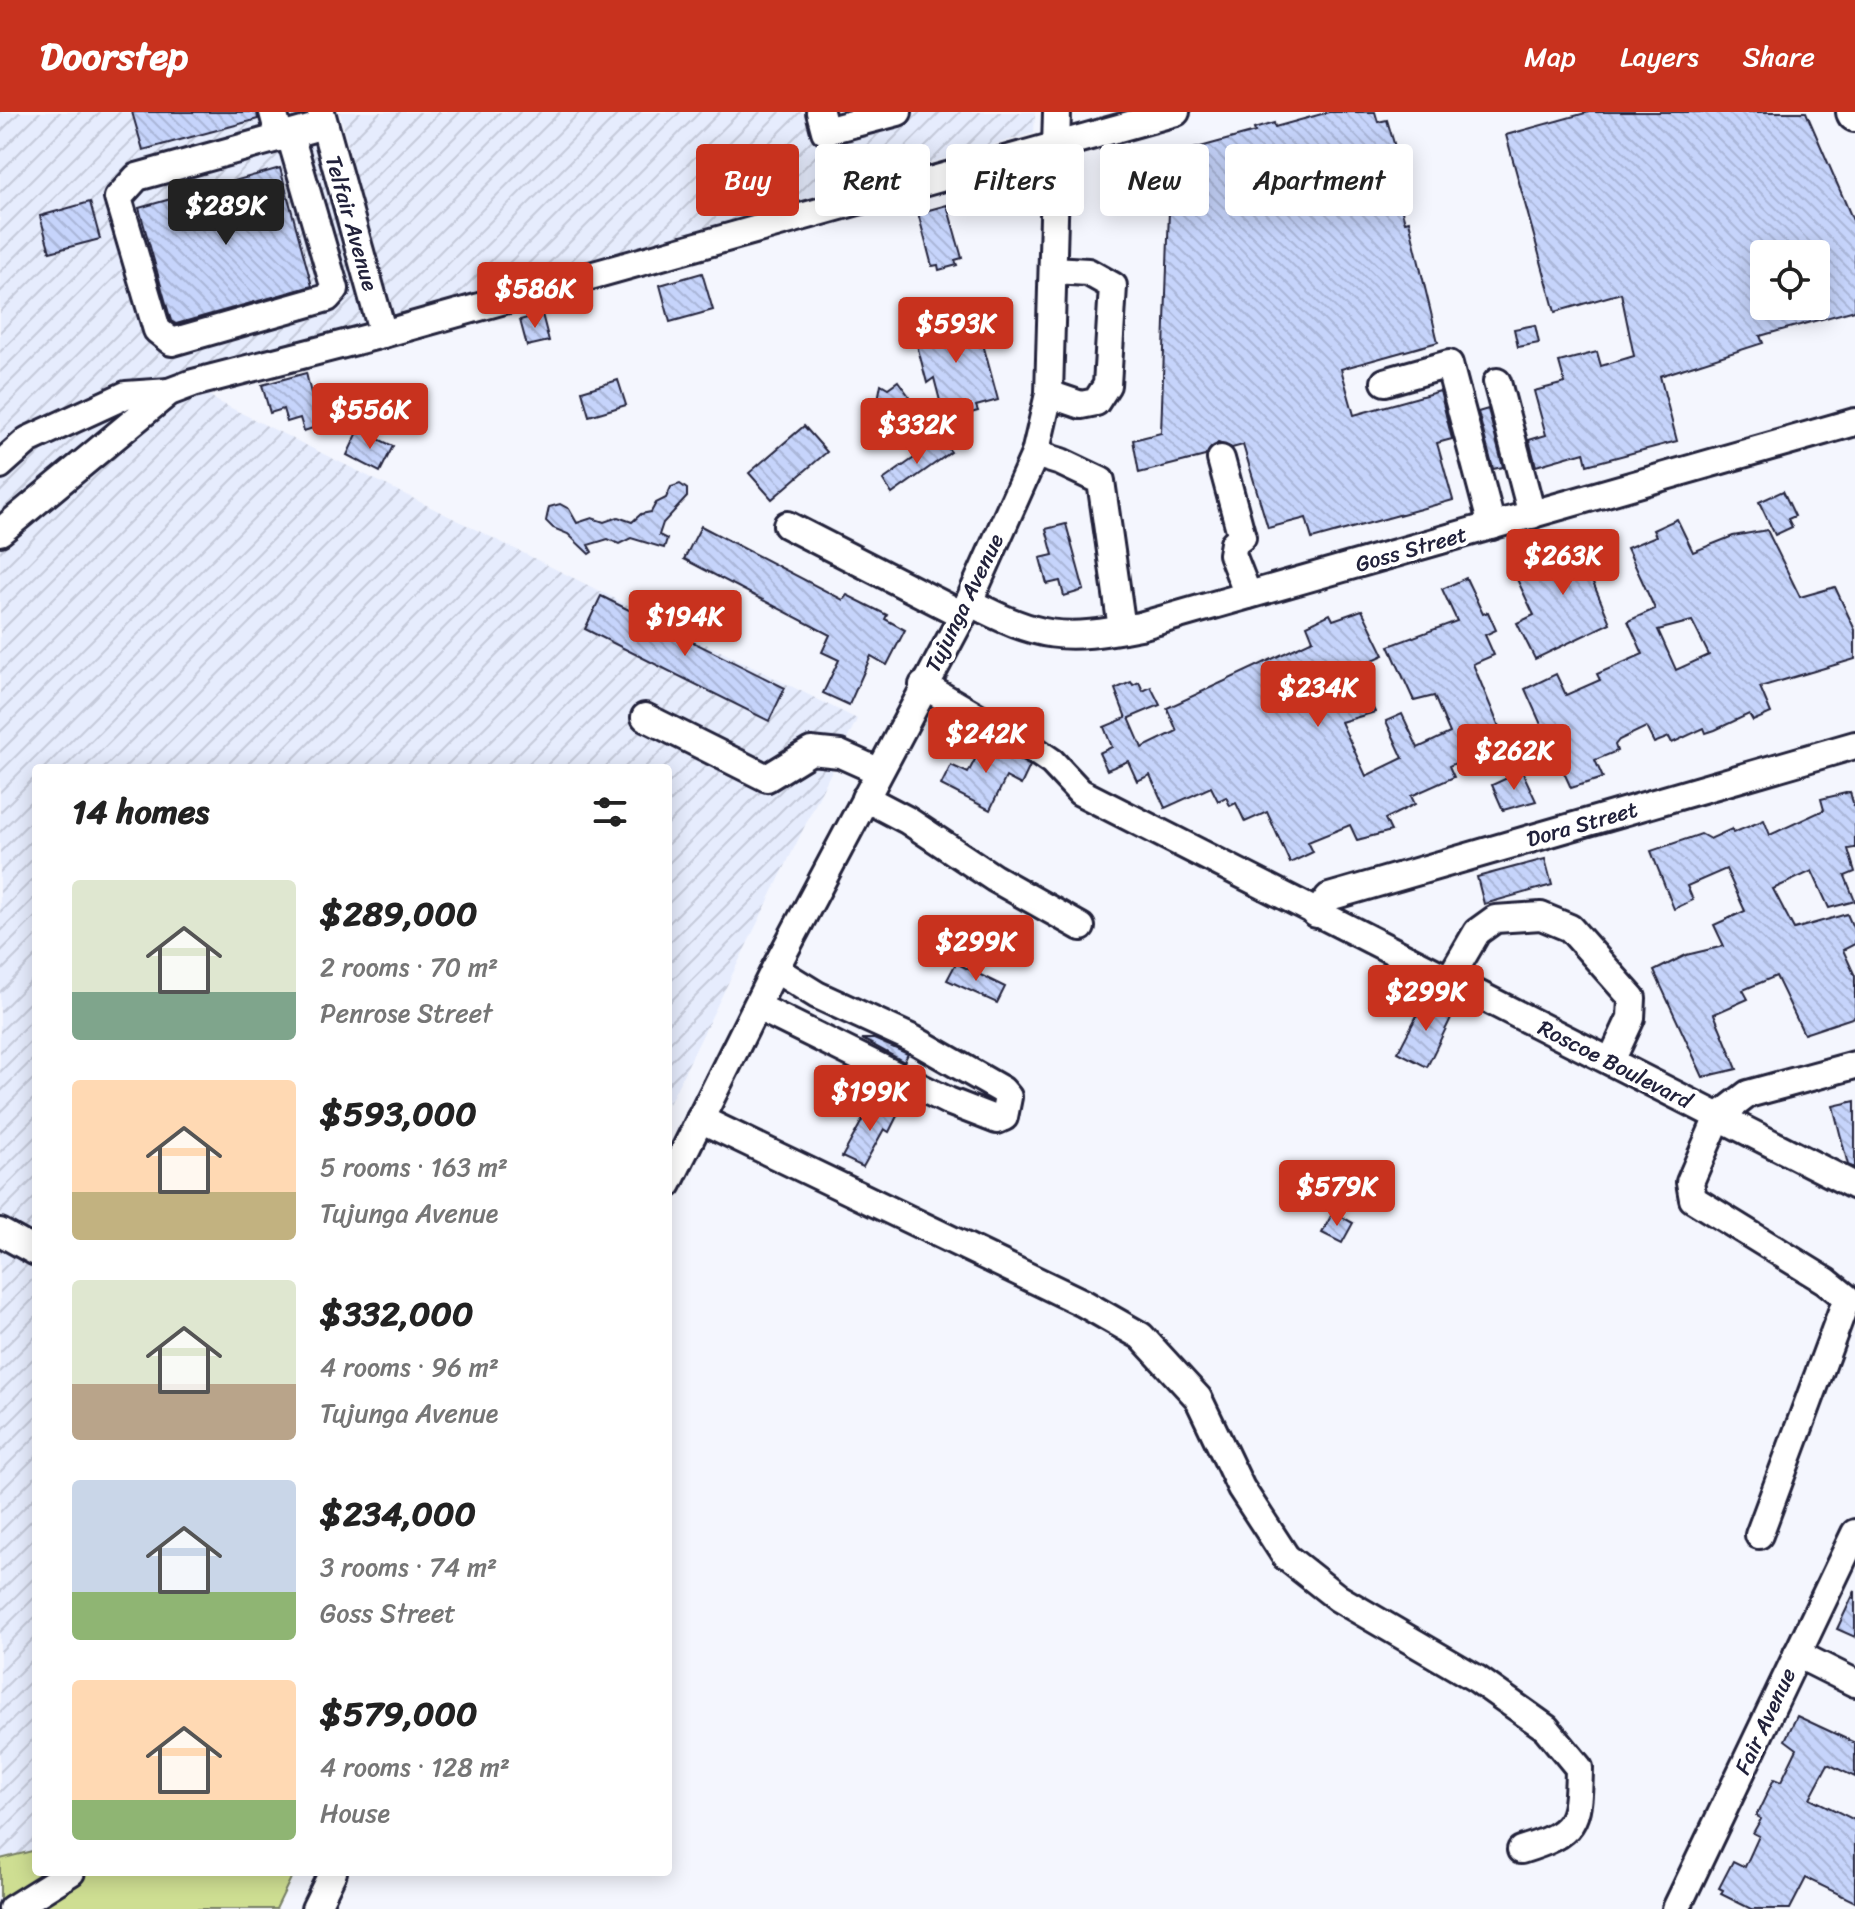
<!DOCTYPE html>
<meta charset="utf-8">
<style>
:root{--surface:#fff;--page:#f2f2f2;--text:#222;--muted:#767676;--accent:#c8321e}
body{margin:0;font-family:Sriracha,sans-serif;background:var(--page);color:var(--text);height:100vh;display:flex;flex-direction:column;font-size:30px;white-space:nowrap}
*{box-sizing:border-box;margin:0}
p{font-size:26px;color:var(--muted)}
.icon{flex:none;width:44px;height:44px;fill:none;stroke:currentColor;stroke-width:2;stroke-linecap:round;stroke-linejoin:round}
.map{position:relative;flex:1;overflow:hidden}
.drawer{position:absolute;left:32px;top:652px;width:640px;height:1112px;display:flex;flex-direction:column;background:var(--surface);border-radius:8px;box-shadow:0 4px 20px #0003}
.drawer>*{flex:none}
.hud{position:absolute;left:696px;top:32px;width:760px;height:72px;display:flex;gap:16px}
.controls{position:absolute;left:1750px;top:128px;display:grid;gap:16px}
.controls a{display:grid;place-items:center;width:80px;height:80px;border-radius:8px;background:var(--surface);box-shadow:0 4px 20px #0003;font-size:40px}
.price{position:absolute;translate:-50% -68px;padding:0 18px;border-radius:8px;background:var(--accent);color:#fff;font-size:26px;line-height:52px;filter:drop-shadow(0 2px 4px #0008)}
.price::after{content:'';position:absolute;left:50%;top:48px;width:24px;height:18px;margin-left:-12px;background:inherit;clip-path:polygon(0 0,100% 0,50% 100%)}
.price.selected{background:#222;color:#fff}
ul{padding:0;list-style:none}
li{display:flex;align-items:center;gap:24px;height:200px;padding:0 40px}
li span{display:grid;place-items:center;flex:none;width:224px;height:160px;border-radius:8px;color:#555}
li>.icon{margin-inline-start:auto}
span .icon{width:96px;height:96px;fill:#fffc;stroke-width:1}
li b{font-size:34px}
h2{display:flex;justify-content:space-between;align-items:center;height:96px;padding:0 40px;font-size:34px}
.tag{padding:0 28px;border-radius:8px;background:var(--surface);box-shadow:0 4px 20px #0003;font-size:28px;line-height:72px}
.tag.selected{background:var(--accent);color:#fff}
header{display:flex;align-items:center;gap:48px;box-sizing:border-box;height:112px;padding:0 40px;background:var(--accent);color:#fff}
header strong{font-size:38px}
nav{display:flex;gap:44px;margin-inline-start:auto;font-size:28px}
.map>svg:first-child{display:block}
.industrial{fill:url(#industrial-furrows)}
.garden{fill:#cede92;stroke:#788066;stroke-width:2}
.building{fill:url(#building-back-hatch);stroke:#22223b;stroke-width:2;fill-rule:evenodd}
.lines{fill:none;stroke-linecap:round;stroke-linejoin:round}
.minor-casing{stroke:#22223b;stroke-width:32}
.major-casing{stroke:#22223b;stroke-width:40}
.minor{stroke:#fff;stroke-width:26}
.major{stroke:#fff;stroke-width:34}
.labels{text-anchor:middle;dominant-baseline:central;stroke-width:8;stroke-linejoin:round;paint-order:stroke}
.street-label{font-size:22px;fill:#22223b;stroke:#fff}
</style>
<header>
<strong>Doorstep</strong>
<nav><a>Map</a><a>Layers</a><a>Share</a></nav>
</header>
<div class="map">
<svg width="1855" height="1797" viewBox="0 0 1855 1797">
<defs>
<pattern id="industrial-furrows" width="10" height="10" patternUnits="userSpaceOnUse" patternTransform="scale(2)"><rect width="10" height="10" fill="#e6ecfd"/><path d="M-1 1l2-2M0 10L10 0M9 11l2-2" fill="none" stroke="#c5cada"/></pattern>
<pattern id="building-back-hatch" width="6" height="6" patternUnits="userSpaceOnUse" patternTransform="scale(2)"><rect width="6" height="6" fill="#c6d4fb"/><path d="M-1 5l2 2M0 0l6 6M5-1l2 2" fill="none" stroke="#aab6d8"/></pattern>
</defs>
<rect width="100%" height="100%" fill="#f4f6fe"/>
<filter id="ink" filterUnits="userSpaceOnUse"><feTurbulence type="fractalNoise" baseFrequency=".0125" numOctaves="2"/><feDisplacementMap in="SourceGraphic" scale="16" xChannelSelector="R" yChannelSelector="G"/><feConvolveMatrix kernelMatrix="1 2 1 2 8 2 1 2 1" color-interpolation-filters="sRGB"/></filter>
<g filter="url(#ink)">
<polygon class="industrial" points="0,0 338,0 361,88 340,0 1035,0 1034,21 391,206 181,260 217,289 857,607 668,994 668,656 36,656 36,1738 0,1747"/>
<polygon class="garden" points="36,1738 36,1760 294,1760 276,1797 0,1797 0,1747"/>
<g class="building">
<polygon points="132,0 257,0 258,7 143,38"/>
<polygon points="1329,0 1375,0 1378,10 1387,8 1401,55 1390,57 1405,110 1409,109 1438,230 1341,257 1354,303 1440,279 1452,327 1437,331 1453,388 1312,427 1306,406 1268,416 1243,333 1232,336 1218,331 1205,344 1139,361 1133,328 1161,321 1171,43 1255,20 1254,17 1274,11 1275,15"/>
<path d="M1589 0H1806L1855 113V198L1760 224 1763 231 1660 264 1677 329 1587 353 1584 340 1536 354 1529 328 1546 323 1534 279 1565 271 1559 250 1597 240 1601 254 1634 244 1621 181 1555 200 1506 23ZM1764 142H1816V194H1764Z"/>
<polygon points="280,56 312,174 176,212 171,209 139,96"/>
<polygon points="90,90 100,127 50,140 40,104"/>
<polygon points="947,93 962,146 955,148 957,153 939,158 938,153 932,154 918,101"/>
<polygon points="702,161 713,198 670,210 660,173"/>
<polygon points="955,196 962,222 979,217 998,288 976,294 978,299 945,308 934,266 927,271 917,233 926,230 919,206"/>
<polygon points="542,202 549,229 527,234 520,208"/>
<polygon points="1535,213 1539,231 1518,235 1514,217"/>
<polygon points="306,261 319,314 304,319 300,306 287,310 283,297 270,301 262,273"/>
<polygon points="618,268 626,293 589,304 582,279"/>
<polygon points="898,269 909,284 887,301 878,288 881,272 888,276"/>
<polygon points="1488,297 1503,355 1493,357 1478,300"/>
<polygon points="804,314 827,340 772,387 749,361"/>
<polygon points="359,318 393,334 380,360 347,343"/>
<polygon points="941,327 951,340 892,382 883,368"/>
<polygon points="680,372 687,377 687,385 663,411 659,423 667,427 664,436 631,426 619,432 608,427 588,433 592,440 589,442 568,422 553,416 546,409 549,395 560,392 569,397 577,411 592,406 604,410 618,405 632,410 641,402 651,400 656,391 666,386 671,375"/>
<polygon points="1783,379 1795,404 1788,407 1792,415 1775,423 1759,390"/>
<path d="M1677 407 1693 440 1733 424 1767 418 1800 485 1835 475 1855 518V547L1760 575 1771 601 1753 609 1749 602 1715 618 1706 621 1704 616 1672 631 1669 625 1654 631 1646 615 1619 628 1615 633 1617 639 1595 648 1603 666 1571 676 1556 643 1525 657 1513 630 1543 617 1525 577 1556 562 1566 583 1600 568 1597 562 1643 542 1628 509 1655 497 1627 436 1656 424 1653 418ZM1692 509 1709 543 1676 558 1658 518Z"/>
<polygon points="1066,412 1084,478 1064,484 1060,469 1047,472 1040,446 1053,443 1046,417"/>
<polygon points="701,414 843,488 847,483 887,503 885,507 905,518 887,553 871,544 849,593 823,581 839,548 822,540 830,523 684,447"/>
<polygon points="1597,425 1613,456 1591,466 1610,511 1535,547 1517,511 1534,503 1514,461 1569,432 1571,436"/>
<polygon points="1466,466 1483,502 1488,500 1496,518 1485,523 1494,543 1473,552 1505,629 1449,654 1454,665 1411,684 1415,692 1385,707 1391,719 1357,728 1350,713 1308,730 1313,740 1290,751 1267,700 1245,710 1236,691 1230,694 1226,685 1218,689 1211,675 1165,696 1150,663 1137,669 1128,649 1107,658 1099,641 1112,635 1104,615 1126,606 1115,577 1131,570 1133,573 1139,570 1143,579 1151,575 1160,593 1129,606 1142,636 1177,619 1167,596 1313,528 1307,513 1330,502 1333,508 1362,498 1384,543 1355,556 1375,600 1341,610 1366,664 1403,646 1386,609 1402,602 1418,636 1450,621 1434,584 1414,589 1389,534 1457,509 1442,477"/>
<polygon points="601,484 785,576 769,609 585,517"/>
<polygon points="985,628 1030,654 1021,673 1006,665 990,698 941,673 951,653 968,661"/>
<polygon points="1522,659 1536,689 1503,698 1492,673"/>
<polygon points="1850,680 1855,698 1855,736 1848,737 1855,760 1845,764 1855,789 1829,796 1812,759 1773,777 1794,817 1847,802 1855,820 1855,832 1843,838 1855,864 1855,905 1804,922 1776,864 1743,878 1748,887 1714,902 1737,957 1703,965 1654,859 1686,843 1724,834 1714,813 1745,799 1726,757 1687,774 1693,788 1674,797 1651,739 1701,722 1710,727 1732,717 1733,721 1764,708 1770,723 1824,698 1821,687"/>
<polygon points="1545,747 1552,773 1484,792 1477,765"/>
<polygon points="956,851 1005,875 997,891 947,868"/>
<polygon points="1425,888 1453,902 1427,955 1398,940"/>
<polygon points="862,927 874,927 908,942 904,950"/>
<polygon points="874,987 898,1002 889,1020 884,1017 863,1055 842,1045"/>
<polygon points="1855,989 1855,1056 1848,1053 1833,994"/>
<polygon points="1333,1100 1353,1111 1342,1131 1322,1121"/>
<polygon points="1855,1479 1855,1525 1837,1517"/>
<polygon points="1797,1604 1855,1631 1855,1665 1828,1652 1810,1686 1855,1708 1855,1790 1806,1766 1790,1797 1751,1797 1721,1782 1723,1778 1719,1776 1733,1749 1745,1755 1759,1724 1753,1721 1761,1707 1756,1704 1774,1667 1781,1670 1797,1637 1785,1628"/>
</g>
<g class="lines">
<g class="minor-casing">
<g id="minor">
<polyline points="273,0 280,26"/>
<polyline points="321,0 383,222"/>
<polyline points="820,0 825,19 898,0"/>
<polyline points="290,23 335,177 327,186 172,230 157,218 118,86 137,65 324,13"/>
<polyline points="1385,270 1449,252 1492,414"/>
<polyline points="1497,270 1532,403"/>
<polyline points="1049,282 1081,293 1096,290 1107,273 1113,174 1088,160 1053,158"/>
<polyline points="1035,342 1061,350 1101,369 1122,517"/>
<polyline points="1221,347 1242,425 1234,431 1232,442 1248,483"/>
<polyline points="0,353 28,328 126,283 169,280"/>
<polyline points="787,413 963,503"/>
<polyline points="0,420 169,280 193,271 383,222 1176,0"/>
<path d="M969 490C1040 527 1063 529 1140 514L1855 310"/>
<polyline points="923,573 1036,639 1052,650 1080,680 1855,1074"/>
<polyline points="645,605 767,666 811,639 840,642 878,659"/>
<polyline points="865,686 907,708 994,766 1081,815"/>
<polyline points="1316,802 1329,785 1855,633"/>
<polyline points="1449,868 1477,820 1495,807 1541,804 1570,816 1632,886 1631,906 1611,949"/>
<polyline points="758,895 948,989 997,1008 1004,1005 1008,985 1002,978 913,927 817,883 775,857"/>
<path d="M700 1007 1083 1191 1141 1224 1198 1286 1241 1376 1286 1445 1338 1486 1477 1567 1546 1616 1579 1656C1578 1712 1576 1721 1521 1738"/>
<polyline points="668,1072 775,857 963,503 1035,342 1049,282 1057,0"/>
<polyline points="0,1120 36,1140"/>
<polyline points="1759,1423 1847,1186 1826,1169 1693,1087 1690,1070 1718,1005 1748,982 1855,953"/>
<polyline points="1797,1542 1855,1571"/>
<polyline points="12,1797 71,1760"/>
<polyline points="315,1797 333,1760"/>
<polyline points="1676,1797 1855,1421"/>
</g>
</g>
<g class="major-casing">
<polyline id="major" points="1854,0 1855,2"/>
</g>
<use href="#minor" class="minor"/>
<use href="#major" class="major"/>
</g>
</g>
<g class="labels">
<g class="street-label">
<text transform="translate(352 111) rotate(74)">Telfair Avenue</text>
<text transform="translate(1411 437) rotate(-16)">Goss Street</text>
<text transform="translate(964 491) rotate(-64)">Tujunga Avenue</text>
<text transform="translate(1582 712) rotate(-16)">Dora Street</text>
<text transform="translate(1615 952) rotate(27)">Roscoe Boulevard</text>
<text transform="translate(1765 1609) rotate(-65)">Fair Avenue</text>
</g>
</g>
</svg>
<div class="controls">
<a><svg class="icon" aria-label="locate" viewBox="0 0 24 24"><circle cx="12" cy="12" r="6"/><path d="M12 2v4M12 18v4M2 12h4M18 12h4"/></svg></a>
</div>
<b class="price selected" style="left:226px;top:135px">$289K</b>
<b class="price" style="left:535px;top:218px">$586K</b>
<b class="price" style="left:956px;top:253px">$593K</b>
<b class="price" style="left:370px;top:339px">$556K</b>
<b class="price" style="left:917px;top:354px">$332K</b>
<b class="price" style="left:1563px;top:485px">$263K</b>
<b class="price" style="left:685px;top:546px">$194K</b>
<b class="price" style="left:1318px;top:617px">$234K</b>
<b class="price" style="left:986px;top:663px">$242K</b>
<b class="price" style="left:1514px;top:680px">$262K</b>
<b class="price" style="left:976px;top:871px">$299K</b>
<b class="price" style="left:1426px;top:921px">$299K</b>
<b class="price" style="left:870px;top:1021px">$199K</b>
<b class="price" style="left:1337px;top:1116px">$579K</b>
<div class="hud">
<a class="tag selected">Buy</a>
<a class="tag">Rent</a>
<a class="tag">Filters</a>
<a class="tag">New</a>
<a class="tag">Apartment</a>
</div>
<section class="drawer">
<h2>14 homes<svg class="icon" aria-label="filters" viewBox="0 0 24 24"><path d="M4 7h16M4 17h16"/><circle cx="9" cy="7" r="2"/><circle cx="15" cy="17" r="2"/></svg></h2>
<ul>
<li><span style="background:linear-gradient(#dfe7d0 70%,#7fa58c 0)"><svg class="icon" aria-label="home" viewBox="0 0 24 24"><path d="M3 11l9-7 9 7M6 9v11h12V9"/></svg></span><div><b>$289,000</b><p>2 rooms · 70 m²</p><p>Penrose Street</p></div></li>
<li><span style="background:linear-gradient(#ffd9b3 70%,#c2b280 0)"><svg class="icon" aria-label="home" viewBox="0 0 24 24"><path d="M3 11l9-7 9 7M6 9v11h12V9"/></svg></span><div><b>$593,000</b><p>5 rooms · 163 m²</p><p>Tujunga Avenue</p></div></li>
<li><span style="background:linear-gradient(#dfe7d0 65%,#b9a48a 0)"><svg class="icon" aria-label="home" viewBox="0 0 24 24"><path d="M3 11l9-7 9 7M6 9v11h12V9"/></svg></span><div><b>$332,000</b><p>4 rooms · 96 m²</p><p>Tujunga Avenue</p></div></li>
<li><span style="background:linear-gradient(#c9d6e8 70%,#8fb573 0)"><svg class="icon" aria-label="home" viewBox="0 0 24 24"><path d="M3 11l9-7 9 7M6 9v11h12V9"/></svg></span><div><b>$234,000</b><p>3 rooms · 74 m²</p><p>Goss Street</p></div></li>
<li><span style="background:linear-gradient(#ffd9b3 75%,#8fb573 0)"><svg class="icon" aria-label="home" viewBox="0 0 24 24"><path d="M3 11l9-7 9 7M6 9v11h12V9"/></svg></span><div><b>$579,000</b><p>4 rooms · 128 m²</p><p>House</p></div></li>
</ul>
</section>
</div>
